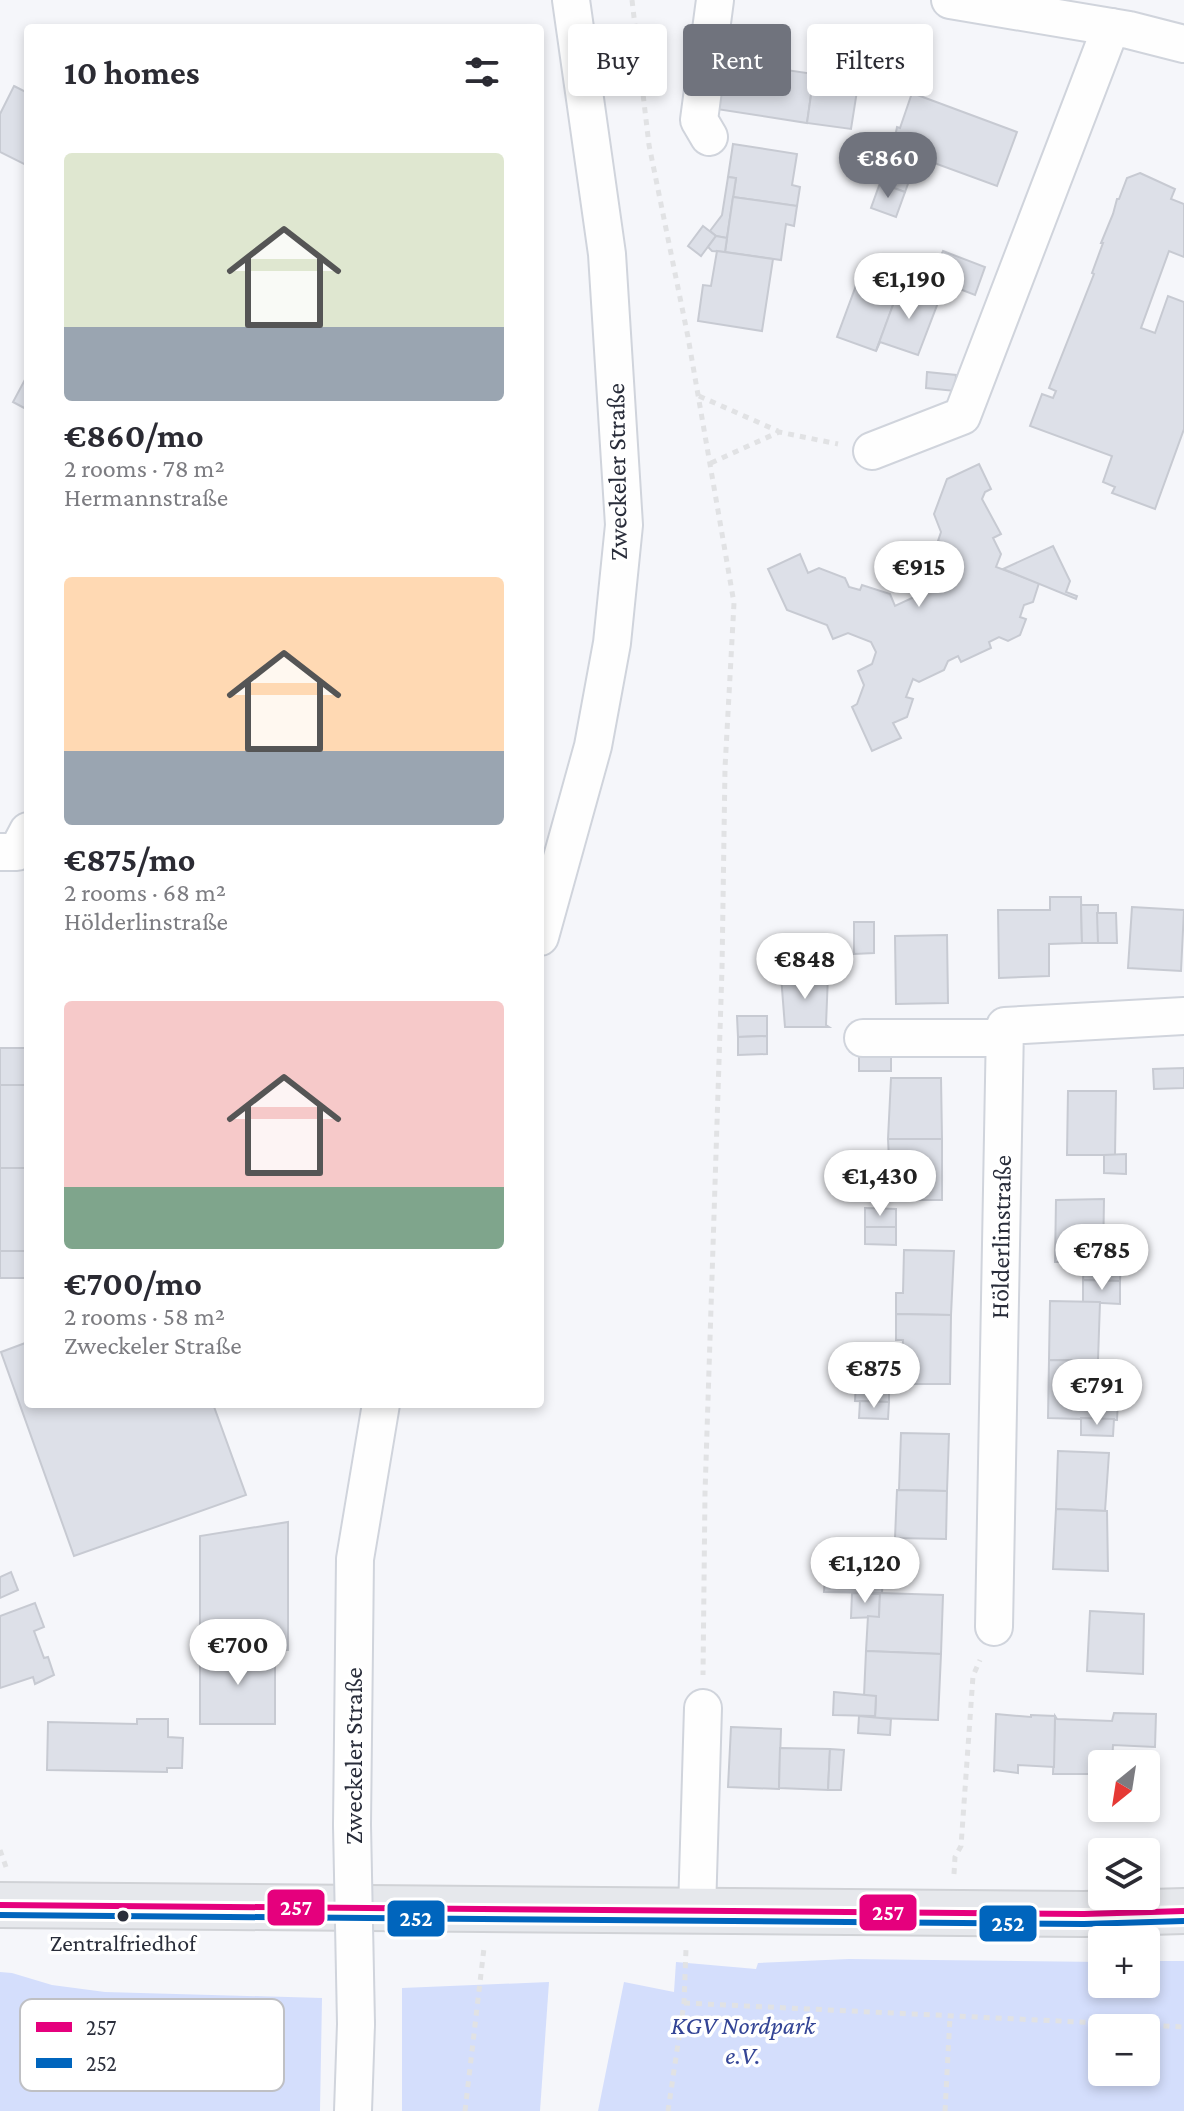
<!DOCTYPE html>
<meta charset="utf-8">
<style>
:root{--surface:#fff;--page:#f7f7f7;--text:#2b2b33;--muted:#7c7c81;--accent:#70737d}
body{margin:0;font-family:"Crimson Pro",serif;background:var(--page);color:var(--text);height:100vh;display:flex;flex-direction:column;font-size:30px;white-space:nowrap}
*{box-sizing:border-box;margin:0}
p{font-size:26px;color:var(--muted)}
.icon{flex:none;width:44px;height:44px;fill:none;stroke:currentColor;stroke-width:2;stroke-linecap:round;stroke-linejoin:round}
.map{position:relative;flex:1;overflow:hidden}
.details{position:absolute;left:24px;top:24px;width:520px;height:1384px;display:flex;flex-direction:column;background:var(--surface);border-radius:8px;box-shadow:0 4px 12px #0003}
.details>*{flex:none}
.top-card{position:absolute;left:568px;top:24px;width:496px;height:72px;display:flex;gap:16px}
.needle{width:52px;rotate:210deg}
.tools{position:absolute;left:1088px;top:1750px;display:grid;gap:16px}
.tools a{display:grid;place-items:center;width:72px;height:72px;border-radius:8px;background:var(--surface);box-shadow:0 4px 12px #0003;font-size:40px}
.price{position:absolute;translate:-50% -68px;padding:0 18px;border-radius:28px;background:#fff;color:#222;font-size:26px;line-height:52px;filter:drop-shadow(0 2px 4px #0008)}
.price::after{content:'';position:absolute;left:50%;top:48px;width:24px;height:18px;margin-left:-12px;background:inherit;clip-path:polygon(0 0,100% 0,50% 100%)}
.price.selected{background:var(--accent);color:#fff}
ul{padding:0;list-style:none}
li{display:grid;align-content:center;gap:16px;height:424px;padding:0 40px}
li span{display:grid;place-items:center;height:248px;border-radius:8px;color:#555}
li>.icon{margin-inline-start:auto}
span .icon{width:144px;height:144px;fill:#fffc;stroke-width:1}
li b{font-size:34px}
h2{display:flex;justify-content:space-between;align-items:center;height:96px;padding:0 40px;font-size:34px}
.pill{padding:0 28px;border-radius:8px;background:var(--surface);box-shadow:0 4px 12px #0003;font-size:28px;line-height:72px}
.pill.selected{background:var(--accent);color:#fff}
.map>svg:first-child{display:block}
.green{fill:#d4defc;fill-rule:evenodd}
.building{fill:#dde0e8;stroke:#c7cad2;stroke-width:2}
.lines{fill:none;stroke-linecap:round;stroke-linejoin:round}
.minor-casing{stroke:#d0d4dc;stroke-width:40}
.major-casing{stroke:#d0d2d6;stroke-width:48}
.path{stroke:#e1e2e4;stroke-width:5;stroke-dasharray:6 6;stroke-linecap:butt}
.minor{stroke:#fefefe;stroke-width:36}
.major{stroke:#e6e8ec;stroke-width:44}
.minor-bridge-casing{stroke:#d0d4dc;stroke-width:40;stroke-linecap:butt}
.minor-bridge{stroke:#fefefe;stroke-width:36}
.bus-1-casing{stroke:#fff;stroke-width:12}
.bus-2-casing{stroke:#fff;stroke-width:12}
.bus-1{stroke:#e5007d;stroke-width:6}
.bus-2{stroke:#0065bd;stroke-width:6}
.bus-dot{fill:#292d3a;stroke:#fff;stroke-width:3}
.labels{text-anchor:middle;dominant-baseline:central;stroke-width:7;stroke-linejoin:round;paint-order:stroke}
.bus-label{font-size:24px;fill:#292d3a;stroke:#fff}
.street-label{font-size:26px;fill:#292d3a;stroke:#fff}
.park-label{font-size:26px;font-style:italic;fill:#334495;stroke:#fff}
.key{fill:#fff;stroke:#bfc0c4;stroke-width:2}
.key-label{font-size:22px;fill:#292d3a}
.line-badge{stroke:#fff;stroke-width:3}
.badge-label{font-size:22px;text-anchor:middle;font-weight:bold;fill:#fff}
</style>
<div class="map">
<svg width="1184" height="2111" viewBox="0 0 1184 2111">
<rect width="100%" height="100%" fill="#f5f6fa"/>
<g class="green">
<path d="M849 1959 1102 1962V1984H1146V1961H1184V2111H598L624 1982 674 1992 676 1962 756 1969 758 1963ZM1146 2028V2072H1102V2028Z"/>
<polygon points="0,1972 12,1973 52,1985 105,1992 322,1998 320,2111 0,2111"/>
<polygon points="549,1982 540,2111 402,2111 402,1988"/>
</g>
<g class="building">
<polygon points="870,51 900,55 895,86 865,81"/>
<polygon points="717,60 814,74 807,123 710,108"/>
<polygon points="823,66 860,72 851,129 807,123 814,74 821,76"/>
<polygon points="14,86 28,93 28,166 0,152 0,114"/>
<polygon points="912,93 1017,132 997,186 918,157 905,192 880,183 893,147 897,127 900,128"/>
<polygon points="733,144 797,154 792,185 800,187 797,206 733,197 736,178 728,177"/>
<polygon points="1140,173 1175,189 1171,199 1184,204 1184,257 1169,251 1141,328 1155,333 1168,296 1184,302 1184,429 1155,509 1112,493 1115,487 1103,482 1112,456 1030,426 1042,394 1053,398 1056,391 1049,388 1094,274 1092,273 1103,243 1101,243 1113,214 1117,199 1119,199 1127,178"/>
<polygon points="728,177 736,178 727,238 716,236 710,231 722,215"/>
<polygon points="880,183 905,192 896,217 871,208"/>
<polygon points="733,197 797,206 794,226 786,224 781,260 725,252"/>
<polygon points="703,226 716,236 701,256 688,246"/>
<polygon points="716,236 727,238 725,252 712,251 708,247"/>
<polygon points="717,251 773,259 762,331 698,321 703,285 711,286"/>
<polygon points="943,251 985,267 975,295 931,278"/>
<polygon points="861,272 900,286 876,351 837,337"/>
<polygon points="900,286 939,300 918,355 880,342 876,351"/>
<polygon points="927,372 956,375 955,391 926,388"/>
<polygon points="28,374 28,410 13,402"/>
<polygon points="979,464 991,489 985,492 982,499 1001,534 993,538 1001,554 996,567 1039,583 1033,602 1024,605 1020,617 1026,619 1020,635 1008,641 999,637 989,642 991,648 961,662 958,656 948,661 944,670 919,682 913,679 906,697 913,699 907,717 893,723 901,738 872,751 852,707 857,704 864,685 858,671 872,664 876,652 871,642 848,633 833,639 827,625 787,610 768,569 800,554 808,573 819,568 845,578 849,587 860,590 862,585 890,594 895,606 951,580 956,564 948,545 938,541 941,532 934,514 947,479"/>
<polygon points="1053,546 1070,581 1066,592 1077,596 1076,599 1003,569"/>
<polygon points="1050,897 1081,897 1082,943 1049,944 1049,976 999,978 998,910 1050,910"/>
<polygon points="1081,905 1098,905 1098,943 1082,943"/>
<polygon points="1132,907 1184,910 1181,971 1128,968"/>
<polygon points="1097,913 1116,913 1117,943 1098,943"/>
<polygon points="854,922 874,922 874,953 854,954"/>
<polygon points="947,935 948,1003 896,1004 895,936"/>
<polygon points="828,975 826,1025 829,1027 785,1027 781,976"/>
<polygon points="737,1016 767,1016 767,1036 738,1037"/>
<polygon points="767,1036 767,1054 738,1055 738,1037"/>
<rect x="0" y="1048" width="28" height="37"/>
<polygon points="891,1053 891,1071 859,1071 859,1054"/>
<polygon points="1184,1068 1184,1088 1154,1089 1153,1069"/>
<polygon points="891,1078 941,1078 942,1139 888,1139"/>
<rect x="0" y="1085" width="28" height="83"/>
<polygon points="1068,1091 1116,1091 1115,1155 1067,1155"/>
<polygon points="888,1139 942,1139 942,1200 891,1200"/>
<polygon points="1126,1154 1126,1174 1104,1173 1104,1155"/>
<rect x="0" y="1168" width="28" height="83"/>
<polygon points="1104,1199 1103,1262 1055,1262 1056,1200"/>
<polygon points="865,1208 896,1209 896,1227 865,1227"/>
<polygon points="865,1227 896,1227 896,1245 865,1244"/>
<polygon points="904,1250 954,1251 951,1315 896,1314 896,1293 903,1293"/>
<rect x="0" y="1251" width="28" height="27"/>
<polygon points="1103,1260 1121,1260 1120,1281 1083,1280 1084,1261"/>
<polygon points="1083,1280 1120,1281 1120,1304 1083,1302"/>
<polygon points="1050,1301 1100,1302 1098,1360 1049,1360"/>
<polygon points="896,1314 951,1315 950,1384 901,1384 903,1340 896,1340"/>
<polygon points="28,1342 28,1404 213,1404 246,1495 74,1556 1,1352"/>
<polygon points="1049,1360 1101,1361 1100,1397 1118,1399 1117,1420 1048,1418"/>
<polygon points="856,1381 889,1382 889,1402 855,1401"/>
<polygon points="860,1401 889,1402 888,1419 859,1418"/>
<polygon points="1081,1418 1114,1419 1113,1436 1081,1435"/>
<polygon points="901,1433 949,1434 947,1491 899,1490"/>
<polygon points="1058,1451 1109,1453 1105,1511 1056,1509"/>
<polygon points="897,1490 947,1491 946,1539 895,1538"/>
<polygon points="1056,1509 1107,1511 1108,1571 1053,1569"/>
<polygon points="288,1522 288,1650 200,1651 200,1536"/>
<polygon points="850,1556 884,1557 883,1577 849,1575"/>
<polygon points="11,1572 18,1590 0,1598 0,1577"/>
<polygon points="825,1575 883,1577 882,1593 824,1592"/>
<polygon points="852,1593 880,1594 879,1617 851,1618"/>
<polygon points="880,1593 943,1595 941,1654 866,1651 868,1616 879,1617"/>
<polygon points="35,1603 44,1627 34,1631 44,1658 48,1657 54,1675 35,1684 33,1677 0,1688 0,1616"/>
<polygon points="1090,1611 1144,1614 1143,1674 1087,1671"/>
<polygon points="275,1650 275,1724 200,1724 200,1651"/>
<polygon points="866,1651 941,1654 938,1720 875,1718 876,1696 864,1696"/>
<polygon points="834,1692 876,1696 875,1716 833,1715"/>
<polygon points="1114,1713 1156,1714 1155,1747 1113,1745 1112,1764 1102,1764 1102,1774 1053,1774 1055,1716 1057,1719 1112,1721"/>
<polygon points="996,1714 1031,1717 1031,1715 1055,1716 1054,1767 1018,1765 1018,1773 995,1770 994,1772"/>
<polygon points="859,1716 891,1719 890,1735 858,1733"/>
<polygon points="137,1719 168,1719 168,1737 183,1738 182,1768 167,1768 167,1772 47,1770 48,1722 137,1724"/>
<polygon points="731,1727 781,1729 779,1789 728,1787"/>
<polygon points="780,1748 830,1749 828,1790 779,1788"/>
<polygon points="830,1749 844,1750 841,1790 828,1790"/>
</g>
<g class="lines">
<g class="minor-casing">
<g id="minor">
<polyline points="950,0 1129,30 1184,44"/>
<polyline points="709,137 699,120 715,0"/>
<polyline points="872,451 962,416 1111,27"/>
<polyline points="0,852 17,852 28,831"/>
<polyline points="540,937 593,746 612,643 624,525 607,254 571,0"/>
<polyline points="863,1038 1005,1038"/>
<polyline points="994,1627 1005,1026 1184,1016"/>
<polyline points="352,1825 355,1559 381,1404"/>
<polyline points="697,1911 703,1708"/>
<polyline points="353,2111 356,2024"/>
</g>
</g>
<g class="major-casing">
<polyline id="major" points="0,1905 1084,1914 1184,1911"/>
</g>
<g class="path">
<polyline points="632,0 649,145 688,337 734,603 725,768 722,969 705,1493 703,1675"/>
<polyline points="699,396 778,431"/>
<polyline points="711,463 779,432 838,444"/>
<polyline points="0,1850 6,1867"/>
<polyline points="954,1874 955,1857 961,1846 973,1676 980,1660"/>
<polyline points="684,2003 1184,2027"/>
<polyline points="465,2111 484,1948"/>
<polyline points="668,2111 684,2003 686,1949"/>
<polyline points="945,2111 950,2017"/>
</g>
<use href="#minor" class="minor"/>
<use href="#major" class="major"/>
<g class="minor-bridge-casing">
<polyline id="minor-bridge" points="352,1825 356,2024"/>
</g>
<use href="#minor-bridge" class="minor-bridge"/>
<g class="bus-1-casing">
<polyline id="bus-1" points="0,1905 1084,1914 1184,1911"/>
</g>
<g class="bus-2-casing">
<polyline id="bus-2" points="0,1915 1084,1924 1184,1921"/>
</g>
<use href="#bus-1" class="bus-1"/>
<use href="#bus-2" class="bus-2"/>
</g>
<circle class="bus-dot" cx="123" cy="1916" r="7"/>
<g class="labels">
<g class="bus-label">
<text x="123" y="1942">Zentralfriedhof</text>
</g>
<g class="street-label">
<text transform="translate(617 472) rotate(-91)">Zweckeler Straße</text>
<text transform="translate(1001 1237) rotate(-89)">Hölderlinstraße</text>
<text transform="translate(353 1756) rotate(-90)">Zweckeler Straße</text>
</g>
<g class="park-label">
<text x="743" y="2025">KGV Nordpark<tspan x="743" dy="30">e.V.</tspan></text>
</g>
</g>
<rect x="20" y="1999" width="264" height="92" rx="12" class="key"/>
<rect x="36" y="2022" width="36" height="10" fill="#e5007d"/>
<rect x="36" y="2058" width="36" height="10" fill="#0065bd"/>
<g class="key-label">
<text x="86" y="2035">257</text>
<text x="86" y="2071">252</text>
</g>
<g class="line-badge">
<rect x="266" y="1888" width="60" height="39" rx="8" fill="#e5007d"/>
<rect x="858" y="1893" width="60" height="39" rx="8" fill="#e5007d"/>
<rect x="386" y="1899" width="60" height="39" rx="8" fill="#0065bd"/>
<rect x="978" y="1904" width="60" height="39" rx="8" fill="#0065bd"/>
</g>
<g class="badge-label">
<text x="296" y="1915">257</text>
<text x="888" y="1920">257</text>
<text x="416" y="1926">252</text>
<text x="1008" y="1931">252</text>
</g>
</svg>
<div class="tools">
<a><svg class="needle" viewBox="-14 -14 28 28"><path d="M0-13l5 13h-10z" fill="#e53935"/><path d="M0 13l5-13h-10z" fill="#7c7c81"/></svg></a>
<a><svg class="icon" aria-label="layers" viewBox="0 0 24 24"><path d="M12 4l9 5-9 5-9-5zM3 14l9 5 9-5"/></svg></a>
<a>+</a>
<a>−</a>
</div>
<b class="price selected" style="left:888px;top:200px">€860</b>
<b class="price" style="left:909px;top:321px">€1,190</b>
<b class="price" style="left:919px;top:609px">€915</b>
<b class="price" style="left:805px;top:1001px">€848</b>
<b class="price" style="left:880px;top:1218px">€1,430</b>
<b class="price" style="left:1102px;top:1292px">€785</b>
<b class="price" style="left:874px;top:1410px">€875</b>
<b class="price" style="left:1097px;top:1427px">€791</b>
<b class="price" style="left:865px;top:1605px">€1,120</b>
<b class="price" style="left:238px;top:1687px">€700</b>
<div class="top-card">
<a class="pill">Buy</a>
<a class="pill selected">Rent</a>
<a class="pill">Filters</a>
</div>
<section class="details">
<h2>10 homes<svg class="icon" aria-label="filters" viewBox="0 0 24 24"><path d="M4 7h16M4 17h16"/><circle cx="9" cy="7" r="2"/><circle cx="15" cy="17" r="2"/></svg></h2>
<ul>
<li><span style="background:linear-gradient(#dfe7d0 70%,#9aa5b1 0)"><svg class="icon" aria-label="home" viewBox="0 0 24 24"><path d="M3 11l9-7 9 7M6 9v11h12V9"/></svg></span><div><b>€860/mo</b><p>2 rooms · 78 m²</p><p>Hermannstraße</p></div></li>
<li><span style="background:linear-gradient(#ffd9b3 70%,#9aa5b1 0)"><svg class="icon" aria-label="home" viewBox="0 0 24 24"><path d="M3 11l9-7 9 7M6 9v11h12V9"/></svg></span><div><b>€875/mo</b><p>2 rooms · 68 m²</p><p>Hölderlinstraße</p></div></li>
<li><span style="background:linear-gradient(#f6c9c9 75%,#7fa58c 0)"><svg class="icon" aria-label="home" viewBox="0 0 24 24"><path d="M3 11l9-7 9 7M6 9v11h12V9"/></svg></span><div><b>€700/mo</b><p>2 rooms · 58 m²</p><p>Zweckeler Straße</p></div></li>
</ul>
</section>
</div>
